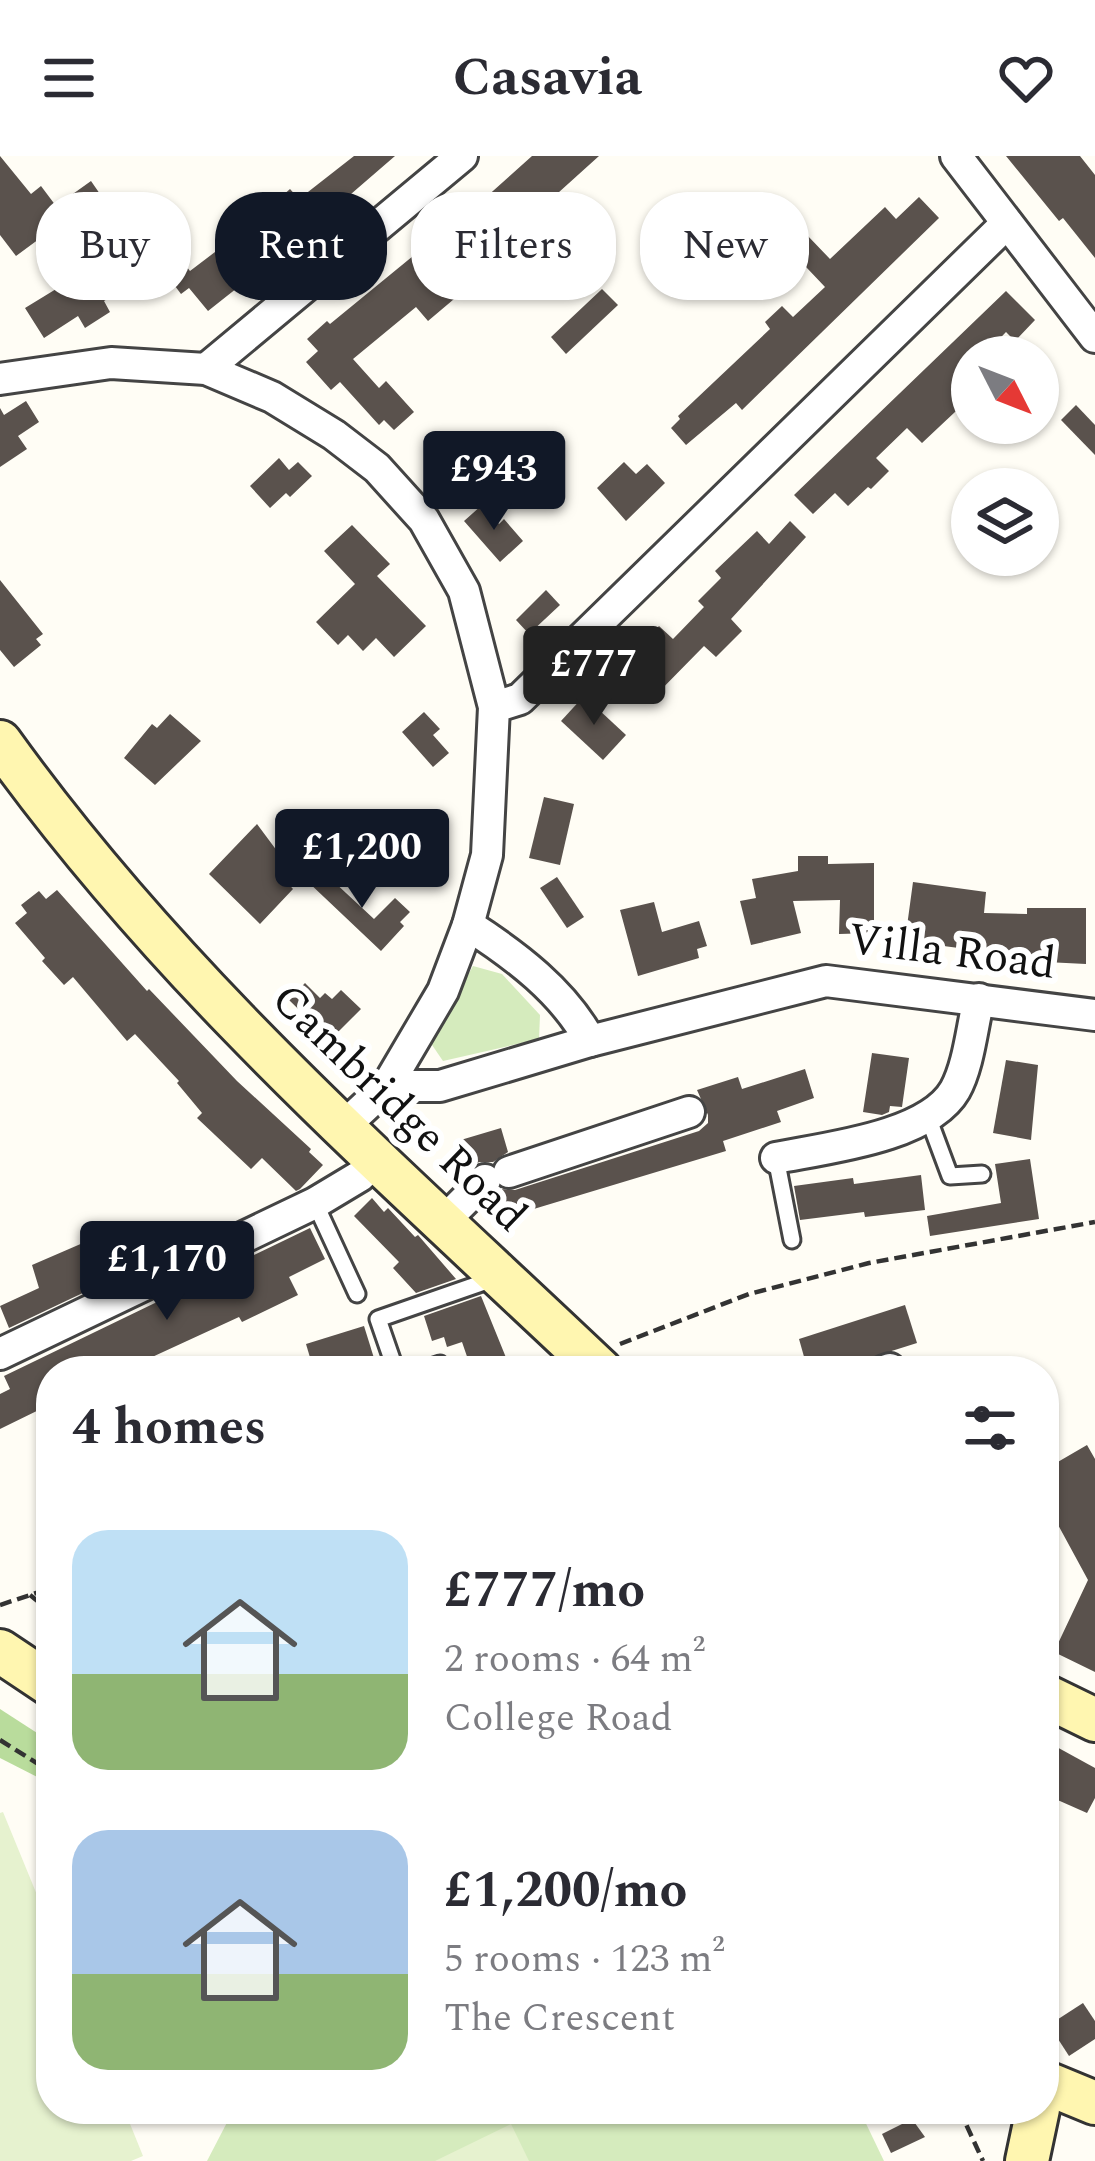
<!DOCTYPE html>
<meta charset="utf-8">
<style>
:root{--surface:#fff;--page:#f7f7f7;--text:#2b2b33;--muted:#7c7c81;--accent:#111827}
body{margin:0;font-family:Spectral,serif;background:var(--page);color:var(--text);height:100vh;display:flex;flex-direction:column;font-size:45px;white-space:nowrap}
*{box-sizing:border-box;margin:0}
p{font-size:39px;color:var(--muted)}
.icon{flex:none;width:66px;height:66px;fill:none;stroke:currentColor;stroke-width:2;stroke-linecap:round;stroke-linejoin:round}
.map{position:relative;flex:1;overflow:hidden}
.sheet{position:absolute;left:36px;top:1200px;width:1023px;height:768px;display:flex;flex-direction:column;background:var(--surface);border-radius:48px;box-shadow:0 3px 9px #0004}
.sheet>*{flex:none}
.guide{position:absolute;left:36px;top:36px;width:1023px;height:108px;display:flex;gap:24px}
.needle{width:78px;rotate:132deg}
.controls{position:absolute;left:951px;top:180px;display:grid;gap:24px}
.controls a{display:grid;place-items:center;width:108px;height:108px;border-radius:50%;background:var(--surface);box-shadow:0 3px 9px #0004;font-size:60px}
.price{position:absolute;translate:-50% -102px;padding:0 27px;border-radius:12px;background:var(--accent);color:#fff;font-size:39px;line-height:78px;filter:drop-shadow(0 3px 6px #0008)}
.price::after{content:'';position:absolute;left:50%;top:72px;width:36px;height:27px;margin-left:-18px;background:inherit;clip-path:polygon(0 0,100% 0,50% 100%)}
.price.on{background:#222;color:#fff}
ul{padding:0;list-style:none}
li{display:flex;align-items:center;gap:36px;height:300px;padding:0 36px}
li span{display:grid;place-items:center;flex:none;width:336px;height:240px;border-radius:36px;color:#555}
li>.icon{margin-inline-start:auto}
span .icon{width:144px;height:144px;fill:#fffc;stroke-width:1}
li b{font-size:51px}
h2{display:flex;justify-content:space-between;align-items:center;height:144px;padding:0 36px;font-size:51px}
.chip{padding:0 42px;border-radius:48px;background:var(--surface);box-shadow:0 3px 9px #0004;font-size:42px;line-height:108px}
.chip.on{background:var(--accent);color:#fff}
header{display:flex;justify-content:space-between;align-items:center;height:156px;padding:0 36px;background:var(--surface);font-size:54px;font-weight:700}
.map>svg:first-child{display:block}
.green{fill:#d5ebbd}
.forest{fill:#b9dc9c}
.pitch{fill:#e6f2cf}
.building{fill:#5a524d}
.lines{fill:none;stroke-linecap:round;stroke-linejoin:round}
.lane-casing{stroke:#444;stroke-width:21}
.street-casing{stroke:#444;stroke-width:36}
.secondary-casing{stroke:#333;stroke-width:48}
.path{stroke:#333;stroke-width:4.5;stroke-dasharray:12 6;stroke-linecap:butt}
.lane{stroke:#fff;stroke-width:15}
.street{stroke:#fff;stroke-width:30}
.secondary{stroke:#fff6b0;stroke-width:42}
.labels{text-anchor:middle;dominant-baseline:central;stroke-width:12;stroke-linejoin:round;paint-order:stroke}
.street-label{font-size:45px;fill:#111;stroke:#fff}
</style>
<header><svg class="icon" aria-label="menu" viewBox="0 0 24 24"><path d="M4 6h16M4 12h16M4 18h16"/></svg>Casavia<svg class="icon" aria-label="heart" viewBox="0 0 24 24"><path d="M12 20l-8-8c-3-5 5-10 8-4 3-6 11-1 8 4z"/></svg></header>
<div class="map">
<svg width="1095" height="2005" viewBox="0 0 1095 2005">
<rect width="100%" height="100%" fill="#fffdf5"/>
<g class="green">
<polygon points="473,810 502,818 540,859 539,883 443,905 430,886"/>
<polygon points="234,1953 859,1953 884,2005 207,2005"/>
</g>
<polygon class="forest" points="0,1553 51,1586 51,1628 0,1602"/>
<g class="pitch">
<polygon points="3,1656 51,1773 51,1953 124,1953 143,2000 131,2005 0,2005 0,1657"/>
<polygon points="511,1968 529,2005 435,2005"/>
</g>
<g class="building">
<polygon points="0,0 31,38 41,30 56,50 91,25 100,38 16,100 0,79"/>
<polygon points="354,0 395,0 285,95 287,97 272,109 270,106 208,155 189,132 181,138 163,114 179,101 190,115 215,96 217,98 290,33 299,43"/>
<polygon points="532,0 599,0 548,46 541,38 487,82 497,94 467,120 473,127 428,165 416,151 353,203 379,232 386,225 414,256 394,274 384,264 379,269 340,226 331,234 306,206 318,195 307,183 327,165 330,168 435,82 437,85"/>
<polygon points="1006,0 1080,0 1095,19 1095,102 1063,62 1059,65"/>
<polygon points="919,41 939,62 742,254 736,247 686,289 671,272 680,263 678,260 770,173 765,166 782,150 793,161 825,131 789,93 806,78 830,103 885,51 896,63"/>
<polygon points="115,110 128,130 104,145 110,156 85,172 78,160 44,182 25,152 61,130 67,140"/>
<polygon points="602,133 618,149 566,198 551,181"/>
<polygon points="1006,135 1035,164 1015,185 1006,176 982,201 972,201 972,240 922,287 907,272 876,302 889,315 871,333 868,331 848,350 835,337 813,358 794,339"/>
<polygon points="26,245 39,266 18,280 27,293 0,311 0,252 4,259"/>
<polygon points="1076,249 1095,269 1095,299 1061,264"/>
<polygon points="446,290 471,318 452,335 427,307"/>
<polygon points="279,302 289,314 298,306 312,320 290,341 286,337 270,352 250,330"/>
<polygon points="624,306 636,318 647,308 665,327 626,365 597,332"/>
<polygon points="482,349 499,368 504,363 523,385 500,406 464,365"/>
<polygon points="790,365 806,381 731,463 742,475 716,501 704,490 647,548 614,517 659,470 673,483 704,451 698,445 721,422 715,415 757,375 769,388"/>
<polygon points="352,369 390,408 377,420 426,470 394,501 376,482 363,495 348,479 338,489 316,466 355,428 324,395"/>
<polygon points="0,424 43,478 36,483 41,489 14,511 0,494"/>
<polygon points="546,434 560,449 529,478 516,464"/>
<polygon points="584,540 626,579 603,604 561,565"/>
<polygon points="424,556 440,573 433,579 449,597 433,611 402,576"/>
<polygon points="170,558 201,585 155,629 124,602 152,568 157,572"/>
<polygon points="544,641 574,648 560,709 529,702"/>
<polygon points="257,668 283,703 283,722 293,733 260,768 209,718"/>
<polygon points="798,700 828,700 828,708 874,707 874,777 839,778 840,744 793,745 801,777 751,789 740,745 756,742 752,723 798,715"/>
<polygon points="318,711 374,763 395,742 410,756 400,766 404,770 381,795 306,724"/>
<polygon points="557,721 584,761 567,772 540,732"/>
<polygon points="913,726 986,736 984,757 1027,758 1027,752 1086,752 1086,808 1004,804 1005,798 905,785"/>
<polygon points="57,734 147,835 149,833 237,925 311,993 309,996 323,1009 300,1033 296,1035 262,1002 251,1013 197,962 202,957 177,927 179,925 135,878 127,885 73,821 64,829 42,805 45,802 15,767 27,757 21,749 39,735 46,743"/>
<polygon points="654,746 662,776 699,765 707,790 697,793 699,802 638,820 620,754"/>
<polygon points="305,827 320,842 325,837 332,843 341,834 361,853 330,884 289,844"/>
<polygon points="872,897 909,902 902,951 890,950 889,956 882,959 863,956"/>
<polygon points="1006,904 1038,909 1031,984 993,977"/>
<polygon points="805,913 814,942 777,955 781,966 723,985 726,995 494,1065 489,1048 501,1033 515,1034 699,975 708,967 708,959 697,934 738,921 742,933"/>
<polygon points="501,972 508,996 493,1006 479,1006 464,1018 454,986"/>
<polygon points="1030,1003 1039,1063 930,1080 927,1060 1001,1047 995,1008"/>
<polygon points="921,1019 925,1054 865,1061 864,1056 800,1064 794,1030 853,1022 854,1028"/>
<polygon points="372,1042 384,1056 388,1052 415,1081 418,1079 456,1123 416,1137 393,1112 399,1106 354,1060"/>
<polygon points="129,1072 143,1102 123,1113 125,1117 9,1172 0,1150 39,1132 32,1109 106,1077 108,1082"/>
<polygon points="310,1072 325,1103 289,1121 298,1139 242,1166 239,1161 150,1202 153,1209 140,1215 51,1215 51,1248 0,1273 0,1238 10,1233 4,1220"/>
<polygon points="481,1140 509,1209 491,1215 472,1215 462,1186 447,1191 444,1181 432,1185 424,1160"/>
<polygon points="905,1149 917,1187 828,1215 808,1215 799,1183"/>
<polygon points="364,1170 378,1215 314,1215 306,1188"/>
<polygon points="1087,1289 1095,1303 1095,1516 1054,1496 1088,1424 1044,1343 1044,1314"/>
<polygon points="1044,1584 1095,1612 1095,1642 1087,1657 1044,1638"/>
<polygon points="1083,1847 1095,1865 1095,1883 1069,1900 1049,1869"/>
<polygon points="912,1963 925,1981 891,1997 882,1978"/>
</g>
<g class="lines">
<g class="lane-casing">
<g id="lane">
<polyline points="928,961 950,1020 982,1018"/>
<polyline points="776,1002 792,1084"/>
<polyline points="315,1047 357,1138"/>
<polyline points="396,1215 378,1163 493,1123"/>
<polyline points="419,1215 440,1208"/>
</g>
</g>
<g class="street-casing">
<g id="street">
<polyline points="956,0 1095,181"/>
<polyline points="206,213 462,0"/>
<polyline points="0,223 111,207 206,213 272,241 334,279 377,312 424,364 464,435 494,551 487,699 468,769 443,835 387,930 342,972"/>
<polyline points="494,551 520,543 1007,67"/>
<path d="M468 769C515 799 564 836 590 885"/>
<polyline points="387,930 440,930 590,885 826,825 1095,859"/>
<path d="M776 1002C826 992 928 981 955 934 969 909 972 870 979 843"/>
<polyline points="509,1016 689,956"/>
<polyline points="443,1066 485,1024"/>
<polyline points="0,1198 315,1047 360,1020 376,1004"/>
<polyline points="884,1215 890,1213"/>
</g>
</g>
<g class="secondary-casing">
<g id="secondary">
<path d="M0 586C173 827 387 1012 601 1215"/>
<polyline points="0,1495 51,1529"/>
<polyline points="1044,1539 1095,1564"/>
<polyline points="1044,1926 1095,1947"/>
<polyline points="1027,2005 1038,1953"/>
</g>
</g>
<g class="path">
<polyline points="620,1188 749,1138 869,1107 1095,1066"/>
<polyline points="30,1439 51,1456"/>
<polyline points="0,1449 51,1432"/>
<polyline points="0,1584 51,1616"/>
<polyline points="959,1953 983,2005"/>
</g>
<use href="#lane" class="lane"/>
<use href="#street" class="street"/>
<use href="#secondary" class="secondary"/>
</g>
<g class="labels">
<g class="street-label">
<text transform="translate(952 796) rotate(7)">Villa Road</text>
<text transform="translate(399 952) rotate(44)">Cambridge Road</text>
</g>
</g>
</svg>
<div class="controls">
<a><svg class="needle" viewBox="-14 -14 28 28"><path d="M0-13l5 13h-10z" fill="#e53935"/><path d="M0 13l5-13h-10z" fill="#7c7c81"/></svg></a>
<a><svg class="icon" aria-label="layers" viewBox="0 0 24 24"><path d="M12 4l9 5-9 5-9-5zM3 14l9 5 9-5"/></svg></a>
</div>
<b class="price" style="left:494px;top:377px">£943</b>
<b class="price on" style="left:594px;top:572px">£777</b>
<b class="price" style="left:362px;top:755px">£1,200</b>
<b class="price" style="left:167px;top:1167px">£1,170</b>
<div class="guide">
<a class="chip">Buy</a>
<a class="chip on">Rent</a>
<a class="chip">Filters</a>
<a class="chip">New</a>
</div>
<section class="sheet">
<h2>4 homes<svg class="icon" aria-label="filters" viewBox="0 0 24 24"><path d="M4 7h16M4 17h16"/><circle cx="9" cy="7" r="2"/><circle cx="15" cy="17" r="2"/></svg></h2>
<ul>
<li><span style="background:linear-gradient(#bfe0f5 60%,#8fb573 0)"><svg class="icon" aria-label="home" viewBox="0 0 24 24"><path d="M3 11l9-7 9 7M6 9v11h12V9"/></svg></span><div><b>£777/mo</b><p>2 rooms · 64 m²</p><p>College Road</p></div></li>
<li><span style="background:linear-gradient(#a9c7e8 60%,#8fb573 0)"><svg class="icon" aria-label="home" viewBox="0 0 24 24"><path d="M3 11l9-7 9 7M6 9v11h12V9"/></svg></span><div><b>£1,200/mo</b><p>5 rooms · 123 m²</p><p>The Crescent</p></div></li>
</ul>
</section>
</div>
